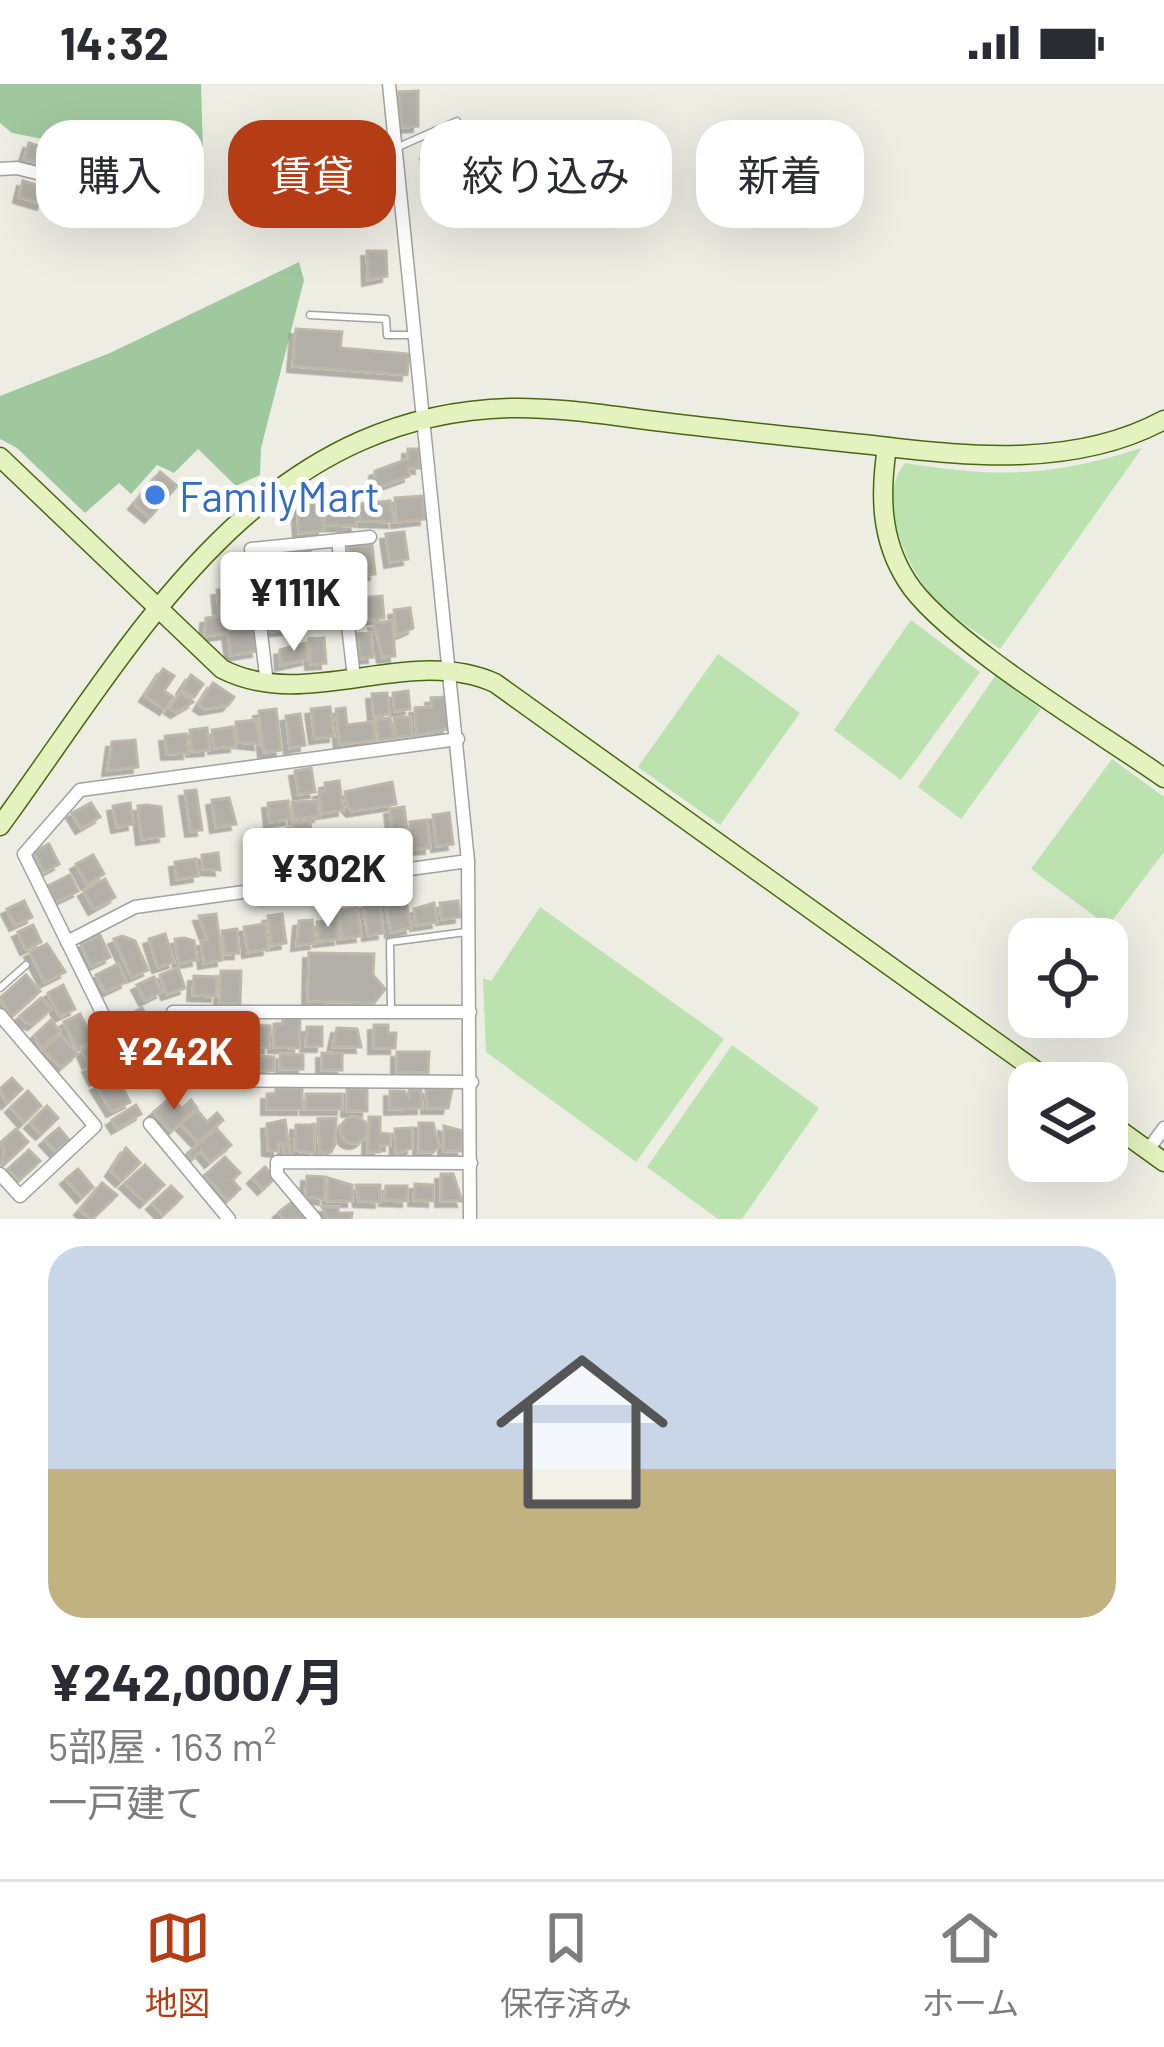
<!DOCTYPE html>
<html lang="ja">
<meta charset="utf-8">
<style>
:root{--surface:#fff;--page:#f2f2f3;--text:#2b2b33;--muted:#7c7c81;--line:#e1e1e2;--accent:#b53d16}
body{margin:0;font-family:Barlow,"Noto Sans JP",sans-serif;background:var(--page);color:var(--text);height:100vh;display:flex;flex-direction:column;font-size:45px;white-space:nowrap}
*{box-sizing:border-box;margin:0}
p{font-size:39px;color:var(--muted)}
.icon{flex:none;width:66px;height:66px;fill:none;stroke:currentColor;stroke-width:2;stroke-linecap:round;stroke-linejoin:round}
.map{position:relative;height:1135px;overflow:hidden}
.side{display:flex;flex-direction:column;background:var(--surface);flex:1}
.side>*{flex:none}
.guide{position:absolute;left:36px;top:36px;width:1092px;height:108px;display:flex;gap:24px}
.controls{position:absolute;left:1008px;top:834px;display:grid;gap:24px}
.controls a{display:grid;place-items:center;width:120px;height:120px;border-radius:24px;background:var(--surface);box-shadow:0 12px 48px #0002;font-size:60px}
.price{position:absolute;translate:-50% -102px;padding:0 27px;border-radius:12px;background:#fff;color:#222;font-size:39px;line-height:78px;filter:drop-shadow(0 3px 6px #0008)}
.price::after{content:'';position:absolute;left:50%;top:72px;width:36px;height:27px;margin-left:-18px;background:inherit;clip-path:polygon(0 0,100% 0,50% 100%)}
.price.on{background:var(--accent);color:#fff}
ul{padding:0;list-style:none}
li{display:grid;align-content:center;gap:24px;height:636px;padding:0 48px}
li span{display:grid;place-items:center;height:372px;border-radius:36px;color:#555}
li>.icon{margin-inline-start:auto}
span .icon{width:216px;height:216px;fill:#fffc;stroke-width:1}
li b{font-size:51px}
.tag{padding:0 42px;border-radius:36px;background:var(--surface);box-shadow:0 12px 48px #0002;font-size:42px;line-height:108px}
.tag.on{background:var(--accent);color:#fff}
.status{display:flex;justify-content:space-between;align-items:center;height:84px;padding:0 60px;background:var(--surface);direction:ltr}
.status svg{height:33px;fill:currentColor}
.dock{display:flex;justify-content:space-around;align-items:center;height:168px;border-top:3px solid var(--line);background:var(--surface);font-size:33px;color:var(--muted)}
.dock a{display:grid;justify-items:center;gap:6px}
.dock .on{color:var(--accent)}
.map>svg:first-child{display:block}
.grass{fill:#bce2b0}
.forest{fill:#a0c89e}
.building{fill:#b2afa8;stroke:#bdb7a9;stroke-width:3;filter:url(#shadow)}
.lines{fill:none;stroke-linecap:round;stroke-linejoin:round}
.lane-casing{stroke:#a1a1a1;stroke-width:9}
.street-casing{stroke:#a1a1a1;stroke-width:15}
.secondary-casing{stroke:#496811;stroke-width:21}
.lane{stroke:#fff;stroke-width:6}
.street{stroke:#fff;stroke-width:12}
.secondary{stroke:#e3f2be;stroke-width:18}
.shop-dot{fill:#3f7fe0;stroke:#fff;stroke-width:4.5}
.labels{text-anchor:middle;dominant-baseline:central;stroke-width:10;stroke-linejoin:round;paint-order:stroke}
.shop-label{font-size:42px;fill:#366cbe;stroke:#fff;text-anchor:start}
</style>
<div class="status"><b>14:32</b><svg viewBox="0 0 49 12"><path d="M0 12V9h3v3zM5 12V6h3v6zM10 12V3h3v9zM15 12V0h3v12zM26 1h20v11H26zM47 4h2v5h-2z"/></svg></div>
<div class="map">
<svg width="1164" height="1135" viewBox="0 0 1164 1135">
<defs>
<filter id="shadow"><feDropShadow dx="-5.5" dy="5.5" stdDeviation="0" flood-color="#0004"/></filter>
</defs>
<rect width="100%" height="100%" fill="#edede4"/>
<g class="grass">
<path d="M1142 364 1000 565C980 550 956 536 938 519 909 489 874 416 905 379 1000 394 1049 393 1142 364Z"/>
<polygon points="911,536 980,588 901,696 834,646"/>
<polygon points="718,570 800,629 720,741 638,683"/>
<polygon points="996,591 1041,625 961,735 918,703"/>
<polygon points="1112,675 1164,713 1164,768 1108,842 1031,785"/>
<polygon points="540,823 724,955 636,1078 486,968 483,894 491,897"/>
<polygon points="732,961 819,1024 742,1135 718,1135 647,1083"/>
</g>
<g class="forest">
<polygon points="0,0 201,0 203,68 138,89 135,73 12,49 0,39"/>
<polygon points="299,178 304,196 261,364 260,391 236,402 198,365 174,389 157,381 131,410 119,399 85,429 17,364 0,355 0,312 110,269"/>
</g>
<g class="building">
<polygon points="418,7 418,42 402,43 399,8"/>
<polygon points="461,56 468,71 455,76 448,61"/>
<polygon points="29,59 52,66 47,82 24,75"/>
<polygon points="61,63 77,67 72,90 56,86"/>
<polygon points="439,64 446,80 433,86 426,69"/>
<polygon points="102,72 118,76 112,100 96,96"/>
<polygon points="23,97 47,104 42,120 19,113"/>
<polygon points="56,104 79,111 75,127 51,120"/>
<polygon points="89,112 112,119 107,135 84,128"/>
<polygon points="367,167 386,167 387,192 368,196"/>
<polygon points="296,245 342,248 340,264 409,270 407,291 293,282"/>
<polygon points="408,365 419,365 420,384 408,384 409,392 376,404 375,387 408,375"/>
<polygon points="160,388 177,402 150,433 134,420"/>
<polygon points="422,412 425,435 397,438 395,414"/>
<polygon points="334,415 335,423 354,422 356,442 325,441 323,416"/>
<polygon points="390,417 393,438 360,437 359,420"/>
<polygon points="321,419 323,447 299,449 297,421"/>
<polygon points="404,448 408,475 390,478 386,450"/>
<polygon points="372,461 375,490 359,492 348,463"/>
<polygon points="310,465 311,473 323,472 320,499 334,504 336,515 304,518 299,466"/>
<polygon points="282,478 286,507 267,510 263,481"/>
<polygon points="238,504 240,525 219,527 217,506"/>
<polygon points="382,512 384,534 360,536 358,514"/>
<polygon points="410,524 413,544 397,551 394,526"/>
<polygon points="284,526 285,532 296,531 297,544 270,547 268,528"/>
<polygon points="251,528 257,567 231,571 228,549 205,552 206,534"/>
<polygon points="392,537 395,572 383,573 374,539"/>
<polygon points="371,549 373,573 360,574 357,550"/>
<polygon points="324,554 326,579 311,580 309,555"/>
<polygon points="306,559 307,575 281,581 280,566"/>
<polygon points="163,585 174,592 164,607 173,613 165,625 145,612"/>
<polygon points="191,591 203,600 194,613 182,605"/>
<polygon points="213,599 234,613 228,621 205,625 199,621"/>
<polygon points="408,607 410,625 395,627 393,609"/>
<polygon points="180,609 193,618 176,628 170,624"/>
<polygon points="387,609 389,630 374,632 372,610"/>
<polygon points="445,613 448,645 417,651 415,624 432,623 431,614"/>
<polygon points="330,623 334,652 315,654 311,625"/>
<polygon points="345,624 347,641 373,638 375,656 340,660 336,625"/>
<polygon points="276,625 281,666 264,668 259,627"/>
<polygon points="300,630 305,661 290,664 286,632"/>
<polygon points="410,633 412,652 396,653 394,634"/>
<polygon points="390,634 394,654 379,656 376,636"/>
<polygon points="256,636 259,660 238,658 236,638"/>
<polygon points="233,643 235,662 214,664 212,646"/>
<polygon points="207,644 209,666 192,667 190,646"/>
<polygon points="186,650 188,669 167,670 165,652"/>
<polygon points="135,656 138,683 108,686 112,658"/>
<polygon points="311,684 315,708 299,710 295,687"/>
<polygon points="339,697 343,726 322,729 319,708 326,707 325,699"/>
<polygon points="392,698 396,720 352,727 347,722 345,708"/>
<polygon points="196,706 202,746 191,747 185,707"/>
<polygon points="229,714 236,740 216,743 212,716"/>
<polygon points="288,717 291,735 270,738 268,719"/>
<polygon points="317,717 319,732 295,735 292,718"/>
<polygon points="91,719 100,733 81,744 72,729"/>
<polygon points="130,719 133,740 117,743 113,722"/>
<polygon points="147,721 161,723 164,752 142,755 138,722"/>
<polygon points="404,723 411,776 396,778 390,725"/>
<polygon points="449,729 453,760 437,762 433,731"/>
<polygon points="427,736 430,764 413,765 410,738"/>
<polygon points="310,738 315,785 302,786 293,739"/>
<polygon points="378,747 381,771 364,773 361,749"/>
<polygon points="357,748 359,765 339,767 336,750"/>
<polygon points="333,751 336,774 318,775 316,753"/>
<polygon points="288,758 290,775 269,777 267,760"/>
<polygon points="49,760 59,780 44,788 34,768"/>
<polygon points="218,769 220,786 203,785 202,771"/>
<polygon points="93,771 104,790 87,800 76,780"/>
<polygon points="196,775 198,792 177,795 175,778"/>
<polygon points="70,791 78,807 55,818 48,802"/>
<polygon points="105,795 115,813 94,825 84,807"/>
<polygon points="405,812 411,844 391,848 385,815"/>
<polygon points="24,817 32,833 15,841 7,825"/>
<polygon points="458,817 460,833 442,835 440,819"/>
<polygon points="379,818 383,849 368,851 363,820"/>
<polygon points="434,819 437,838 416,841 414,825"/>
<polygon points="357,824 361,852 343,854 339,826"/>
<polygon points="216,830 222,876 204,879 201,857 208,857 199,832"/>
<polygon points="282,830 286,859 272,861 268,832"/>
<polygon points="312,836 315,859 297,861 299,837"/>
<polygon points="337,836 339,855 319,857 317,838"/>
<polygon points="265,840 268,865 248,868 244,843"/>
<polygon points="33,841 41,858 26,865 18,848"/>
<polygon points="237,845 239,869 225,870 222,847"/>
<polygon points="165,850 174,878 158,883 149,855"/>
<polygon points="100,851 110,873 91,882 81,860"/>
<polygon points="122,852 135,857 148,886 132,893 114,855"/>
<polygon points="184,854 194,857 197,876 179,879 175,855"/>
<polygon points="47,860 65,888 45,898 30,868"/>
<polygon points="309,869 374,870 373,891 385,905 374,919 308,917"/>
<polygon points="118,880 126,898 105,908 96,891"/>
<polygon points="178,884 185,904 167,910 160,891"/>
<polygon points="221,887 241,887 240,920 220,919"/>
<polygon points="26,891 40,907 11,933 0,914"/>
<polygon points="194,892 217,893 216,912 193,911"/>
<polygon points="154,893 161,908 145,916 137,901"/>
<polygon points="63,901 75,925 60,932 48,909"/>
<polygon points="41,914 51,925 33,940 26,938 20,932"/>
<polygon points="142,924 151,940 136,948 127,932"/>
<polygon points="80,930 93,956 76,964 64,938"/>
<polygon points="283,934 300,934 299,964 274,963 274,940 283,940"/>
<polygon points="51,936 60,947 41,964 35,951"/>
<polygon points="177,938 200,938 207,962 184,962"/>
<rect x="211" y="941" width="22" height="20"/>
<polygon points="249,941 270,942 269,964 240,962 241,948 248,948"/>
<polygon points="374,941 388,941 388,949 396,949 395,964 374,964"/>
<polygon points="307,943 322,943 322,962 306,962"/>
<polygon points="156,944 167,966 139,980 128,958"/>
<polygon points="337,944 357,945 361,963 333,963"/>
<polygon points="60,951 77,970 62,983 43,966"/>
<polygon points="98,958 104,971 88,979 82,966"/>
<polygon points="232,964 233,986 200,987 199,965"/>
<polygon points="397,968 429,968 428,989 397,988"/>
<polygon points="322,969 342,970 342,986 322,986"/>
<polygon points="280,970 303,971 303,985 280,985"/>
<polygon points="253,972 274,973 274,987 252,986"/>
<polygon points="103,976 109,989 95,996 88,983"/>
<polygon points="116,991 130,1018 112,1027 96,1001"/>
<polygon points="12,994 22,1005 7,1019 0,1005"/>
<polygon points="276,1004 302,1004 302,1025 267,1025 267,1010 276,1010"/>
<rect x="347" y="1005" width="20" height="22"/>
<polygon points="426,1005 452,1005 448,1024 427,1024"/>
<polygon points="409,1006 421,1006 422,1024 390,1025 390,1007 404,1007 409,1014"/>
<polygon points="28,1007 41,1022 24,1038 11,1023"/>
<rect x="306" y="1010" width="36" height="15"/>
<polygon points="171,1013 182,1025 191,1016 197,1024 171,1047 154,1028"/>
<polygon points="136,1021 141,1030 117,1044 112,1036"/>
<polygon points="47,1022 58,1034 41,1050 30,1039"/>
<polygon points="197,1026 207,1038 217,1029 223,1036 198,1058 181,1040"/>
<polygon points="369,1033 380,1033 380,1049 390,1050 390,1061 380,1061 379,1068 368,1068"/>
<circle cx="354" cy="1046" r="13"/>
<polygon points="336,1034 335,1060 331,1068 320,1069 318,1035"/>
<polygon points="285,1036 290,1070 284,1070 284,1059 278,1059 278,1067 268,1066 267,1040"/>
<polygon points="419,1039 433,1039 439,1062 433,1068 419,1068"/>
<polygon points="296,1041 314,1041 314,1069 295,1066"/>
<polygon points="444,1042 462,1047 462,1067 444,1067"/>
<polygon points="59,1044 69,1056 56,1068 45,1056"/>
<polygon points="412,1044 412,1064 396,1069 395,1045"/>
<polygon points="16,1045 28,1058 2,1082 5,1066 0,1059"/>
<polygon points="217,1045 231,1061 210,1078 201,1067 192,1074 188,1069"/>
<polygon points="126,1064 140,1079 121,1097 111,1087"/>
<polygon points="29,1066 40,1077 19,1096 8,1085"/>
<polygon points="225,1073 240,1089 232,1096 240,1105 228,1116 205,1091"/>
<polygon points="145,1081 164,1101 145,1118 125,1099"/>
<polygon points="265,1083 275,1094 263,1105 253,1094"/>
<polygon points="78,1085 93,1103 82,1113 66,1095"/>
<polygon points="441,1090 453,1090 462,1117 441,1117"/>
<polygon points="307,1092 325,1093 324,1115 306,1112"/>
<polygon points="328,1094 352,1101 352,1117 328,1117"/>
<polygon points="102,1099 117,1111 92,1135 80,1126"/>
<polygon points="415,1100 433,1101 433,1117 414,1116"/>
<polygon points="356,1101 380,1101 380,1118 359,1117"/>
<polygon points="171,1102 182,1113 163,1131 152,1120"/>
<polygon points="386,1102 407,1102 407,1117 385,1116"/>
<polygon points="292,1118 307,1135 284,1135 279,1128"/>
<polygon points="322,1123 338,1123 338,1129 352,1129 351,1135 328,1135"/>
</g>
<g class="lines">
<g class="lane-casing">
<g id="lane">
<polyline points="396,64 457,37"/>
<polyline points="310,231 386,235 387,251 413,251"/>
<polyline points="0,904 26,881"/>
<polyline points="391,925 390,858 466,848"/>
</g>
</g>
<g class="street-casing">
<g id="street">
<polyline points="389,0 468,777 470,1135"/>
<polyline points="0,85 17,84 105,106"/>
<polyline points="338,456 354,593"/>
<polyline points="267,600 251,465 370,453"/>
<polyline points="67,858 135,823 468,777"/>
<polyline points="173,928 470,928"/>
<polyline points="0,931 95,1042 20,1112 0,1090"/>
<polyline points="119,963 24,770 80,706 458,655"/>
<polyline points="201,996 472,998"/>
<polyline points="150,1040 229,1135"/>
<polyline points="1148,1066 1164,1044"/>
<polyline points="315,1135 277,1090 277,1078 471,1079"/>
</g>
</g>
<g class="secondary-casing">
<g id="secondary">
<path d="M887 363C880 410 880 455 907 497 943 555 1102 650 1164 694"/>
<path d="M0 373 222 585C308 629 408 560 495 599L1053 999"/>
<path d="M0 742C134 559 253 331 510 324 561 323 612 332 663 338 735 347 807 354 880 362 973 373 1077 383 1164 336"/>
<polyline points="1107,1037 1164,1078"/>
</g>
</g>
<use href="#lane" class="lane"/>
<use href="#street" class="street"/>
<use href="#secondary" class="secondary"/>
</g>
<circle class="shop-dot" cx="155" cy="411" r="12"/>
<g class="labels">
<g class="shop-label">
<text x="179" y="411">FamilyMart</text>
</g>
</g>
</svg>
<div class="controls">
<a><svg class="icon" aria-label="locate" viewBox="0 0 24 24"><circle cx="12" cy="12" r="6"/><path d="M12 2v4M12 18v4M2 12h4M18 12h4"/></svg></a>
<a><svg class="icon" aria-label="layers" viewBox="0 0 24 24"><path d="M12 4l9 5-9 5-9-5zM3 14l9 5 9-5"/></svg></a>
</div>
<b class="price" style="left:294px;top:570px">¥111K</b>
<b class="price" style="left:328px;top:846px">¥302K</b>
<b class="price on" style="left:174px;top:1029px">¥242K</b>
<div class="guide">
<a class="tag">購入</a>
<a class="tag on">賃貸</a>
<a class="tag">絞り込み</a>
<a class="tag">新着</a>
</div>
</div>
<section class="side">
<ul>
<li><span style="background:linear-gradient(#c9d6e8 60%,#c2b280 0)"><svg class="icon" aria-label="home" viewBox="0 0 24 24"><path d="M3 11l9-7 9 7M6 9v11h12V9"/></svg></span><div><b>¥242,000/月</b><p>5部屋 · 163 m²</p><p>一戸建て</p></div></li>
</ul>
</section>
<nav class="dock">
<a class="on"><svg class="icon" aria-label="map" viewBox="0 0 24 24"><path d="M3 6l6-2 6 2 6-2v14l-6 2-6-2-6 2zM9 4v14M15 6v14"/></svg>地図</a>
<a><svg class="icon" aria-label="saved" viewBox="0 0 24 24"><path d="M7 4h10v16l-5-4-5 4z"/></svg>保存済み</a>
<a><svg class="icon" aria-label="home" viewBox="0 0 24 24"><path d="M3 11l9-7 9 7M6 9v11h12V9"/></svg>ホーム</a>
</nav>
